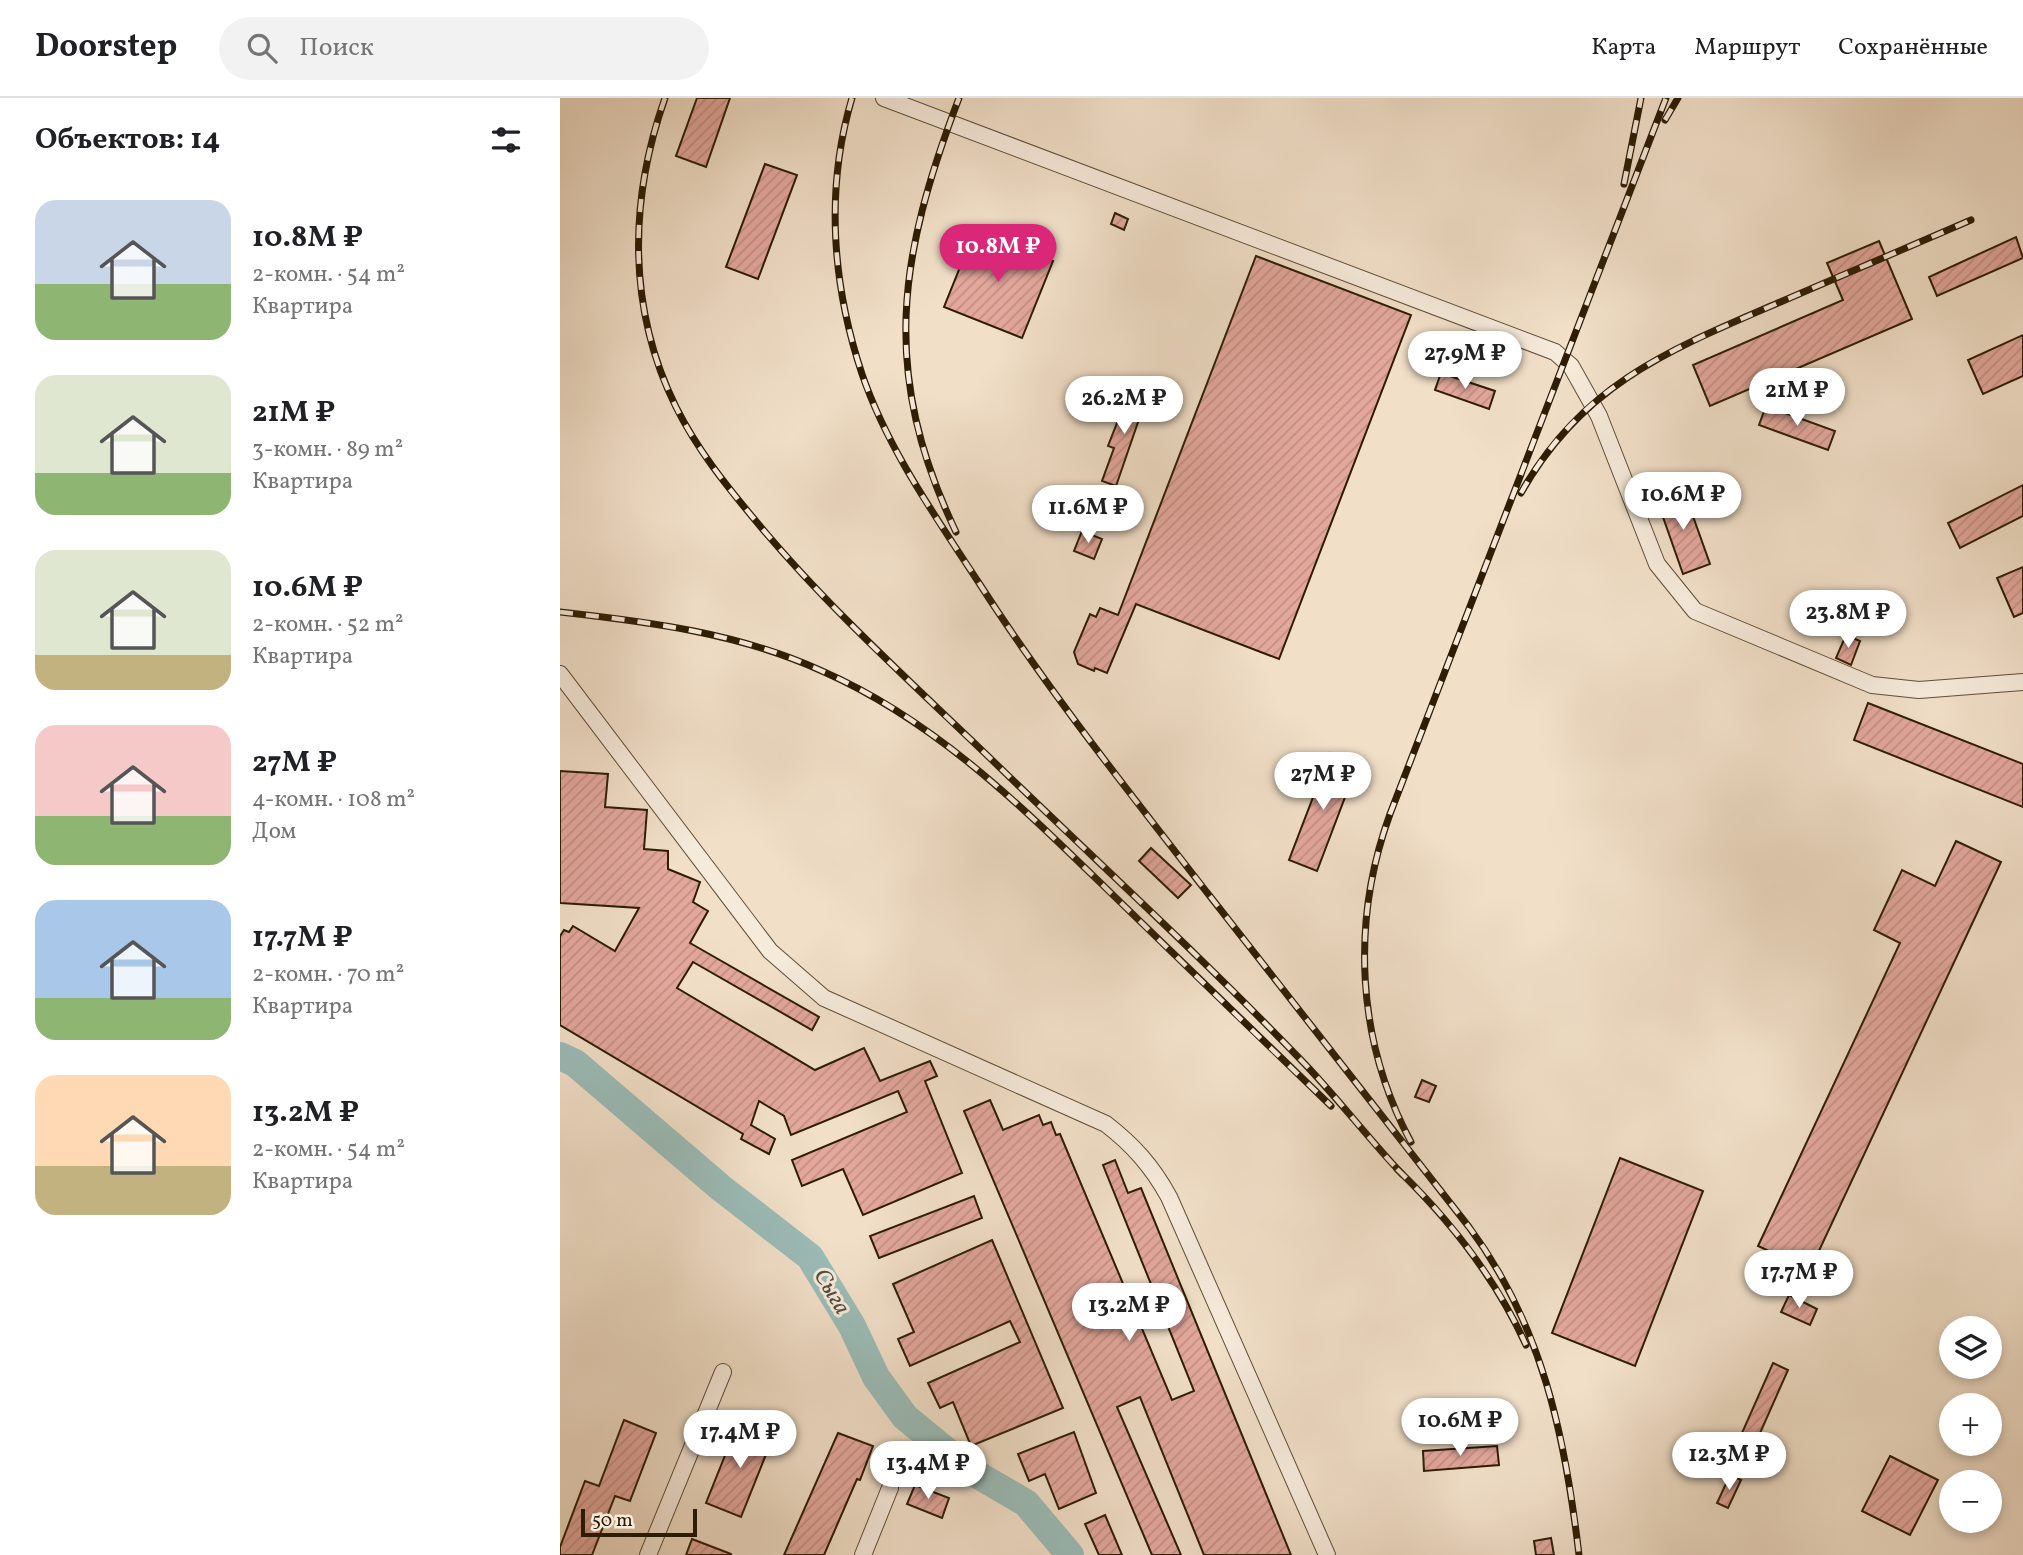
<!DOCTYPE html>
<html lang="ru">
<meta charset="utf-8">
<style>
:root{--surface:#fff;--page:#f2f2f2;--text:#202124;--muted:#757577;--line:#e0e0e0;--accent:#db2777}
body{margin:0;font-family:Vollkorn,serif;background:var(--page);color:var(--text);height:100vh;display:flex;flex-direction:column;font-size:26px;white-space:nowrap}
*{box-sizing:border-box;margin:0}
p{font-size:23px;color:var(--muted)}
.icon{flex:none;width:38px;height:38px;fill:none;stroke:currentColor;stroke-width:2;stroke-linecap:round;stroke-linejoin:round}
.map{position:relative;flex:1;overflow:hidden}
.sheet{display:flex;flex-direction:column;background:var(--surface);width:560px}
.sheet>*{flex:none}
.controls{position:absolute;left:1379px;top:1218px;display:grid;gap:14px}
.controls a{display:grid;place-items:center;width:63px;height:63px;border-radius:50%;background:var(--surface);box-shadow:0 4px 10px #0003;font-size:35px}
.scale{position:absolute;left:21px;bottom:18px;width:116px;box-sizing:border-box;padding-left:7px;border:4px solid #2e1d04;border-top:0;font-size:19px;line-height:24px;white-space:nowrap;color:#2e1d04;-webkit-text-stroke:5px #f6eadb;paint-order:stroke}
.price{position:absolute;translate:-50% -60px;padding:0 16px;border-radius:24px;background:#fff;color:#222;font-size:23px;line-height:46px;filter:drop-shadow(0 2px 4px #0008)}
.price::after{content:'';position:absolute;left:50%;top:42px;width:21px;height:16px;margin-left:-10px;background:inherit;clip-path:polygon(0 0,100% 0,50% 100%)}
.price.selected{background:var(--accent);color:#fff}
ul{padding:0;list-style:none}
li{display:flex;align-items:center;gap:21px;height:175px;padding:0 35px}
li span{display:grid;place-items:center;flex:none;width:196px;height:140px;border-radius:21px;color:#555}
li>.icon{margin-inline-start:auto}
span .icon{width:84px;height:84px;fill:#fffc;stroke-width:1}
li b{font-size:30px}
h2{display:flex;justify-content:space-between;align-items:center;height:84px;padding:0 35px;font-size:30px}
header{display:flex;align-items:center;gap:42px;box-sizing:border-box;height:98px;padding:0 35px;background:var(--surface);border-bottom:2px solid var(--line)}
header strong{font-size:33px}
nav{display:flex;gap:38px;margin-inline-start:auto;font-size:24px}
.search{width:490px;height:63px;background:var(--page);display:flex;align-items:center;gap:18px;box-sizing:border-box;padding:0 24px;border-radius:38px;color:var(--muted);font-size:26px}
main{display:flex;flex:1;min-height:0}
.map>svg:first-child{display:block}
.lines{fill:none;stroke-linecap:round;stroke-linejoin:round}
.river{stroke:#9bbcb7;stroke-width:28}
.building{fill:url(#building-hatch);stroke:#2e1d04;stroke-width:2}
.minor-casing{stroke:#5f4e35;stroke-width:18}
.minor{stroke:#f6eadb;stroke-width:16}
.rail-casing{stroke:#2e1d04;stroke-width:7}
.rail{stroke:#f6eadb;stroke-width:4.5;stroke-dasharray:13;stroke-linecap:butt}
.labels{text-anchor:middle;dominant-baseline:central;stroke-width:6;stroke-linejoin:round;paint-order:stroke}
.water-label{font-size:23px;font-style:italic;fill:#4f4d3a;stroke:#f6eadb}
</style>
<header>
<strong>Doorstep</strong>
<div class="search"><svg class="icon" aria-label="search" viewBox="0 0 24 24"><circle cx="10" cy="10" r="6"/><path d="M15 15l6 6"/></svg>Поиск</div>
<nav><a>Карта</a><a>Маршрут</a><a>Сохранённые</a></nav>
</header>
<main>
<section class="sheet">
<h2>Объектов: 14<svg class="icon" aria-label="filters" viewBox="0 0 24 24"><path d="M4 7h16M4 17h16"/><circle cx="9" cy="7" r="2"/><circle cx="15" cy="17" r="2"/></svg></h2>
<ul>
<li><span style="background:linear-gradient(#c9d6e8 60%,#8fb573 0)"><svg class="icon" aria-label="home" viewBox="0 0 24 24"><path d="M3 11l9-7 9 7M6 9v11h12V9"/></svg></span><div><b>10.8M ₽</b><p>2-комн. · 54 m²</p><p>Квартира</p></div></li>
<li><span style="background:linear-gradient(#dfe7d0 70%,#8fb573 0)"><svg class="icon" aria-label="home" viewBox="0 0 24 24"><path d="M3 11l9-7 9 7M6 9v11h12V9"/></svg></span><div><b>21M ₽</b><p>3-комн. · 89 m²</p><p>Квартира</p></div></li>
<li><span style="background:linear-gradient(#dfe7d0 75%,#c2b280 0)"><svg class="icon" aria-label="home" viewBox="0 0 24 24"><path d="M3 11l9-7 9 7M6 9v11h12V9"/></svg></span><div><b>10.6M ₽</b><p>2-комн. · 52 m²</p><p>Квартира</p></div></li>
<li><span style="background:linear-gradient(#f6c9c9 65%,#8fb573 0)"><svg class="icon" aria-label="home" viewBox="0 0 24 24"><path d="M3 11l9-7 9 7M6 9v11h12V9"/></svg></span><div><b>27M ₽</b><p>4-комн. · 108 m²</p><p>Дом</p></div></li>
<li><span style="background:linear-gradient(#a9c7e8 70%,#8fb573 0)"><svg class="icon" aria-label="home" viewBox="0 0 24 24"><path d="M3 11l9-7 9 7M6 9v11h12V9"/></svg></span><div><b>17.7M ₽</b><p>2-комн. · 70 m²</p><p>Квартира</p></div></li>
<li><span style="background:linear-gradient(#ffd9b3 65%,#c2b280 0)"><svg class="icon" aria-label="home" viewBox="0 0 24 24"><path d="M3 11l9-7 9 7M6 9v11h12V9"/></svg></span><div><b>13.2M ₽</b><p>2-комн. · 54 m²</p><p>Квартира</p></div></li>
</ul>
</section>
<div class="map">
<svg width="1463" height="1457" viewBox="0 0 1463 1457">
<defs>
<pattern id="building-hatch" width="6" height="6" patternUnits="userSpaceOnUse" patternTransform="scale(1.75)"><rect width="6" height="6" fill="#e3a79c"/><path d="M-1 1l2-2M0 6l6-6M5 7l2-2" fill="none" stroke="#c38f85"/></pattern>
</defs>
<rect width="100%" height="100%" fill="#f1dfc8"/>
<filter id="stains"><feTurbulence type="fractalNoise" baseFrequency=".00286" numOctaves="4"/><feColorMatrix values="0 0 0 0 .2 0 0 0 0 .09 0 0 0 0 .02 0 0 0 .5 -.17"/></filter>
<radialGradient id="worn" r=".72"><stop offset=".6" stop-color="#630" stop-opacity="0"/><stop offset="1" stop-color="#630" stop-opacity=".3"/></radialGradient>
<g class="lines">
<polyline class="river" points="0,958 15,965 161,1090 250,1159 292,1228 316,1279 345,1319 411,1373 466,1405 510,1457"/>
</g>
<g class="building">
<polygon points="137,0 170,0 146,69 116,58"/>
<polygon points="205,66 237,77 198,181 166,169"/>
<polygon points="555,115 568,121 564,132 551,126"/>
<polygon points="415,132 493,163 462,240 384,209"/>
<polygon points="1456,139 1463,160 1377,198 1369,179"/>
<polygon points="1319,143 1352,221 1150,308 1133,267 1283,202 1267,165"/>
<polygon points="696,158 851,217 719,561 576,506 547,575 535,570 534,573 518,566 514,554 530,516 536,519 540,510 558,517"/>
<polygon points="1463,237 1463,278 1423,296 1408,262"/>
<polygon points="881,275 935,293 929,311 875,292"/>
<polygon points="570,292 587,298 556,388 542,383 554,350 548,348"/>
<polygon points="1206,308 1275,333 1268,352 1199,327"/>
<polygon points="1463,387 1463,418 1400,450 1388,425"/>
<polygon points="1124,393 1150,466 1123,476 1097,402"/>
<polygon points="522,433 542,441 534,461 514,453"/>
<polygon points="1463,469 1463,515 1454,519 1437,480"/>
<polygon points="1286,537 1300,543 1291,567 1276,560"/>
<polygon points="1308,605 1463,666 1463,709 1294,642"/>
<polygon points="770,655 798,665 757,773 729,762"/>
<polygon points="0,673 48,676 45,709 87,712 84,751 108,753 108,771 140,784 133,804 148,813 130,845 259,919 252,932 133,864 117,890 255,972 304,950 320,983 370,963 377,978 365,983 402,1075 303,1117 283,1071 242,1088 232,1062 347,1014 338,993 231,1037 224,1018 199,1003 191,1027 215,1041 209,1056 181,1041 183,1036 0,927 0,838 4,832 9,834 13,828 55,853 79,810 0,805"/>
<polygon points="1396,743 1441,764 1250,1172 1198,1148 1340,845 1314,832 1342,772 1375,788"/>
<polygon points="591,750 631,787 618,800 579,763"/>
<polygon points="862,982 876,988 869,1004 855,999"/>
<polygon points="430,1002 443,1032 479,1017 483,1027 491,1024 496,1037 500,1036 612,1302 634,1293 543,1067 555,1062 568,1095 581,1090 731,1457 644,1457 580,1299 557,1309 621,1457 592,1457 404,1013"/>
<polygon points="1060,1060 1143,1093 1075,1268 992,1235"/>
<polygon points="414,1098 422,1120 319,1160 310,1138"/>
<polygon points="432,1142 503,1310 411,1348 393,1304 380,1310 368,1285 460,1244 450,1223 350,1268 338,1241 354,1234 333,1186"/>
<polygon points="1229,1197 1257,1211 1250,1227 1221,1214"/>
<polygon points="1213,1265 1228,1272 1189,1360 1174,1353"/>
<polygon points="64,1322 96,1335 70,1403 55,1398 32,1457 0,1457 0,1449 25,1383 39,1388"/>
<polygon points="178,1325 213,1339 181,1419 146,1405"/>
<polygon points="514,1334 536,1395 499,1411 485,1376 469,1383 458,1356"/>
<polygon points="278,1335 313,1348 300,1382 297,1381 264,1457 224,1457"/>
<polygon points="937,1348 939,1367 864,1373 863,1353"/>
<polygon points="1330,1358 1378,1382 1350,1437 1302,1413"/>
<polygon points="1170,1377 1181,1382 1168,1410 1157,1405"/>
<polygon points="355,1387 389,1400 382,1420 347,1406"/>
<polygon points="545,1417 562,1457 539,1457 525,1426"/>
<polygon points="991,1440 994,1457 976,1457 974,1443"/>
<polygon points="132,1441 171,1456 171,1457 126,1457"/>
</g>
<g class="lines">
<g class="minor-casing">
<g id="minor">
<polyline points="324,0 995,254 1011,268 1039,318 1097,466 1135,513 1312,587 1359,592 1463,584"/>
<path d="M0 576 210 853 264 900 546 1026C573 1047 592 1068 609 1099L767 1457"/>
<polyline points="88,1457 163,1274"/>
<polyline points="303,1457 330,1390"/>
</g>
</g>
<use href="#minor" class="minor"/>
<g class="rail-casing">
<g id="rail">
<path d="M105 0C69 102 67 210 116 309 137 351 165 386 195 422 267 509 352 585 433 663 535 762 642 859 741 962 776 998 807 1039 842 1076"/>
<path d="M292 0C265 91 272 186 302 276 328 352 376 419 419 485 489 594 570 695 649 797 736 908 822 1018 909 1129 982 1227 1005 1337 1019 1457"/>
<polyline points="1105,22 1118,0"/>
<polyline points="1064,86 1081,0"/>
<path d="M961 395C1023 284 1114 250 1225 202 1287 175 1349 149 1411 122"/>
<path d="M396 434C320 274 338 160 399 0"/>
<path d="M0 514C90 524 179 535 262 573 378 624 464 711 554 798 626 868 698 938 771 1008"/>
<path d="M851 1044C796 942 791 823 830 716L1106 0"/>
<path d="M837 1071C890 1122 935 1179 966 1247"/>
</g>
</g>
<use href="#rail" class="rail"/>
</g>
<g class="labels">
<g class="water-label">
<text transform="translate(271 1194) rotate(59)">Сыга</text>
</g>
</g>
<rect width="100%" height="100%" filter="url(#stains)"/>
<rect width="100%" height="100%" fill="url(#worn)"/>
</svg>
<div class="controls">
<a><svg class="icon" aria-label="layers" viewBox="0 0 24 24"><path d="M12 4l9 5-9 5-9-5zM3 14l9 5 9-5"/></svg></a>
<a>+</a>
<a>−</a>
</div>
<div class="scale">50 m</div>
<b class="price selected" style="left:438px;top:186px">10.8M ₽</b>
<b class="price" style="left:905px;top:293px">27.9M ₽</b>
<b class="price" style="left:1237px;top:330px">21M ₽</b>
<b class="price" style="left:564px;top:338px">26.2M ₽</b>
<b class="price" style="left:1123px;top:434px">10.6M ₽</b>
<b class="price" style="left:528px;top:447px">11.6M ₽</b>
<b class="price" style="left:1288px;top:552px">23.8M ₽</b>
<b class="price" style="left:763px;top:714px">27M ₽</b>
<b class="price" style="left:1239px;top:1212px">17.7M ₽</b>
<b class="price" style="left:569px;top:1245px">13.2M ₽</b>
<b class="price" style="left:900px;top:1360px">10.6M ₽</b>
<b class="price" style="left:180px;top:1372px">17.4M ₽</b>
<b class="price" style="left:1169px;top:1394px">12.3M ₽</b>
<b class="price" style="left:368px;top:1403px">13.4M ₽</b>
</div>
</main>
